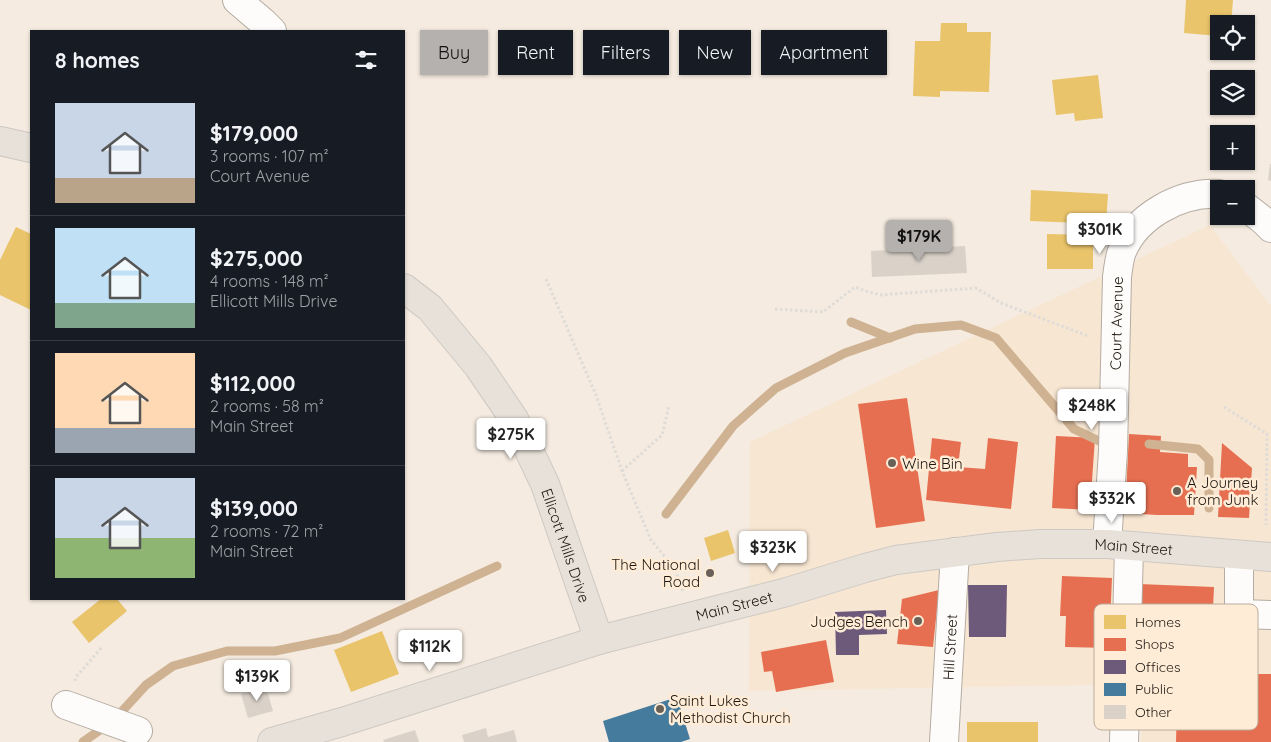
<!DOCTYPE html>
<meta charset="utf-8">
<style>
:root{--surface:#171b24;--page:#242831;--text:#f1f3f6;--muted:#9ea1a6;--line:#363941;--accent:#b4b1af}
body{margin:0;font-family:Quicksand,sans-serif;background:var(--page);color:var(--text);height:100vh;display:flex;flex-direction:column;font-size:19px;white-space:nowrap}
*{box-sizing:border-box;margin:0}
p{font-size:16px;color:var(--muted)}
.icon{flex:none;width:28px;height:28px;fill:none;stroke:currentColor;stroke-width:2;stroke-linecap:round;stroke-linejoin:round}
.map{position:relative;flex:1;overflow:hidden}
.sheet{position:absolute;left:30px;top:30px;width:375px;height:570px;display:flex;flex-direction:column;background:var(--surface);border-radius:0px;box-shadow:0 1px 4px #0004}
.sheet>*{flex:none}
.top-card{position:absolute;left:420px;top:30px;width:475px;height:45px;display:flex;gap:10px}
.tools{position:absolute;left:1210px;top:15px;display:grid;gap:10px}
.tools a{display:grid;place-items:center;width:45px;height:45px;border-radius:0px;background:var(--surface);box-shadow:0 1px 4px #0004;font-size:25px}
.price{position:absolute;translate:-50% -42px;padding:0 11px;border-radius:5px;background:#fff;color:#222;font-size:16px;line-height:32px;filter:drop-shadow(0 1px 2px #0008)}
.price::after{content:'';position:absolute;left:50%;top:30px;width:15px;height:11px;margin-left:-8px;background:inherit;clip-path:polygon(0 0,100% 0,50% 100%)}
.price.selected{background:var(--accent);color:#111}
ul{padding:0;list-style:none}
li{display:flex;align-items:center;gap:15px;height:125px;padding:0 25px}
li+li{border-top:1px solid var(--line)}
li span{display:grid;place-items:center;flex:none;width:140px;height:100px;border-radius:0px;color:#555}
li>.icon{margin-inline-start:auto}
span .icon{width:60px;height:60px;fill:#fffc;stroke-width:1}
li b{font-size:21px}
h2{display:flex;justify-content:space-between;align-items:center;height:60px;padding:0 25px;font-size:21px}
.pill{padding:0 18px;border-radius:0px;background:var(--surface);box-shadow:0 1px 4px #0004;font-size:18px;line-height:45px}
.pill.selected{background:var(--accent);color:#111}
.map>svg:first-child{display:block}
.built{fill:#f7e6d2}
.homes{fill:#e9c46a}
.shops{fill:#e76f51}
.offices{fill:#6d597a}
.public{fill:#457b9d}
.lines{fill:none;stroke-linecap:round;stroke-linejoin:round}
.stream{stroke:#ceb292;stroke-width:9}
.building{fill:#dad2c9}
.minor-casing{stroke:#b4aca3;stroke-width:30}
.major-casing{stroke:#cec9c4;stroke-width:30}
.path{stroke:#dfdcd8;stroke-width:3;stroke-dasharray:2.5 2.5;stroke-linecap:butt}
.minor{stroke:#fefcfa;stroke-width:28}
.major{stroke:#e7e1d9;stroke-width:28}
.poi-dot{fill:#696158;stroke:#feecd7;stroke-width:2}
.labels{text-anchor:middle;dominant-baseline:central;stroke-width:5;stroke-linejoin:round;paint-order:stroke}
.street-label{font-size:15px;fill:#1d170f;stroke:#feecd7}
.poi-label{font-size:15px;fill:#1d170f;stroke:#feecd7;text-anchor:start}
.key{fill:#feecd7;stroke:#baac9b;stroke-width:1}
.key-label{font-size:14px;fill:#1d170f}
</style>
<div class="map">
<svg width="1271" height="742" viewBox="0 0 1271 742">
<rect width="100%" height="100%" fill="#f5ebe0"/>
<polygon class="built" points="1210,225 1271,306 1271,742 1141,742 1140,684 749,691 750,442"/>
<g class="homes">
<polygon points="1186,0 1233,0 1231,24 1219,24 1219,36 1184,33"/>
<polygon points="941,23 967,23 967,32 991,32 989,92 940,91 940,97 913,96 915,41 940,41"/>
<polygon points="1098,75 1103,118 1075,121 1074,113 1056,115 1052,80"/>
<polygon points="1031,190 1108,194 1106,224 1030,221"/>
<polygon points="16,227 31,234 31,310 0,295 0,260"/>
<polygon points="1047,234 1093,235 1093,269 1047,269"/>
<polygon points="728,530 735,553 711,561 704,538"/>
<polygon points="101,599 117,599 127,611 89,643 72,622"/>
<polygon points="382,631 399,674 351,692 334,650"/>
<rect x="967" y="722" width="71" height="20"/>
</g>
<g class="shops">
<polygon points="907,398 925,521 876,528 858,404"/>
<polygon points="1129,434 1161,436 1160,452 1188,454 1188,467 1197,467 1194,515 1157,515 1125,513"/>
<polygon points="1056,436 1095,438 1090,510 1052,508"/>
<polygon points="932,438 961,442 958,467 985,469 988,438 1018,442 1011,509 926,500"/>
<polygon points="1222,443 1252,468 1249,518 1218,517"/>
<polygon points="1062,576 1112,578 1109,648 1065,647 1066,616 1060,616"/>
<polygon points="1139,584 1214,587 1212,629 1178,627 1177,652 1162,651 1163,629 1153,628 1152,647 1136,646"/>
<polygon points="939,590 933,647 897,644 902,599"/>
<polygon points="826,640 834,682 776,692 772,671 764,672 761,652"/>
<polygon points="1236,674 1271,674 1271,742 1176,742 1177,702 1236,703"/>
</g>
<g class="offices">
<polygon points="968,585 1007,585 1006,637 969,637"/>
<polygon points="886,610 887,634 859,635 859,655 836,655 835,612"/>
</g>
<polygon class="public" points="677,697 690,739 681,742 609,742 603,721"/>
<g class="lines">
<g class="stream">
<polyline points="851,322 890,338"/>
<polyline points="1149,444 1198,449 1209,460 1209,508"/>
<polyline points="666,514 733,426 776,388 845,353 915,329 961,325 996,338 1074,429 1099,441 1111,441"/>
<polyline points="83,742 114,720 146,685 173,666 227,651 275,651 340,638 497,566"/>
</g>
</g>
<g class="building">
<polygon points="1270,164 1271,164 1271,181 1268,180"/>
<polygon points="965,246 967,273 872,277 871,251"/>
<polygon points="266,687 273,711 248,718 241,694"/>
<polygon points="486,728 488,737 514,730 517,742 464,742 462,735"/>
<polygon points="415,730 419,742 384,742 383,740"/>
</g>
<g class="lines">
<g class="minor-casing">
<g id="minor">
<polyline points="237,0 264,23 272,31"/>
<polyline points="1246,207 1264,221 1271,228"/>
<path id="s1" d="M1107 544 1113 451 1117 277C1118 269 1119 261 1121 254 1135 216 1180 192 1219 194"/>
<polyline points="1239,555 1239,614 1271,615"/>
<polyline points="1237,661 1239,614"/>
<polyline points="66,705 138,731"/>
<path id="s2" d="M944 742 955 552"/>
<polyline points="1124,742 1129,547"/>
</g>
</g>
<g class="major-casing">
<g id="major">
<polyline points="0,141 31,148"/>
<path id="s3" d="M404 288 430 308 478 366 514 419 545 484 599 640"/>
<path id="s4" d="M272 742 342 722 599 640 787 592 865 568 896 560 997 547 1040 544H1107L1271 557"/>
</g>
</g>
<g class="path">
<polyline points="546,279 596,395 622,471 651,540 675,569 683,592"/>
<polyline points="775,309 823,312 855,287 869,292 880,295 976,288 1001,303 1088,336"/>
<polyline points="1224,407 1267,434 1266,525"/>
<polyline points="622,471 662,435 669,406"/>
<polyline points="75,681 76,677 102,647"/>
</g>
<use href="#minor" class="minor"/>
<use href="#major" class="major"/>
</g>
<g class="poi-dot">
<circle cx="892" cy="463" r="5"/>
<circle cx="1177" cy="491" r="5"/>
<circle cx="710" cy="573" r="5"/>
<circle cx="918" cy="621" r="5"/>
<circle cx="660" cy="709" r="5"/>
</g>
<g class="labels">
<g class="street-label">
<text stroke="none"><textPath href="#s1" startOffset="221">Court Avenue</textPath></text>
<text stroke="none"><textPath href="#s3" startOffset="309">Ellicott Mills Drive</textPath></text>
<text stroke="none"><textPath href="#s4" startOffset="889">Main Street</textPath></text>
<text stroke="none"><textPath href="#s4" startOffset="482">Main Street</textPath></text>
<text stroke="none"><textPath href="#s2" startOffset="95">Hill Street</textPath></text>
</g>
<g class="poi-label">
<text x="902" y="463">Wine Bin</text>
<text x="1187" y="482">A Journey<tspan x="1187" dy="17">from Junk</tspan></text>
<text x="700" y="564" text-anchor="end">The National<tspan x="700" dy="17">Road</tspan></text>
<text x="908" y="621" text-anchor="end">Judges Bench</text>
<text x="670" y="700">Saint Lukes<tspan x="670" dy="17">Methodist Church</tspan></text>
</g>
</g>
<rect x="1094" y="604" width="164" height="126" rx="8" class="key"/>
<rect x="1104" y="615" width="22" height="14" fill="#e9c46a"/>
<rect x="1104" y="638" width="22" height="13" fill="#e76f51"/>
<rect x="1104" y="660" width="22" height="14" fill="#6d597a"/>
<rect x="1104" y="683" width="22" height="13" fill="#457b9d"/>
<rect x="1104" y="705" width="22" height="14" fill="#dad2c9"/>
<g class="key-label">
<text x="1135" y="627">Homes</text>
<text x="1135" y="649">Shops</text>
<text x="1135" y="672">Offices</text>
<text x="1135" y="694">Public</text>
<text x="1135" y="717">Other</text>
</g>
</svg>
<div class="tools">
<a><svg class="icon" aria-label="locate" viewBox="0 0 24 24"><circle cx="12" cy="12" r="6"/><path d="M12 2v4M12 18v4M2 12h4M18 12h4"/></svg></a>
<a><svg class="icon" aria-label="layers" viewBox="0 0 24 24"><path d="M12 4l9 5-9 5-9-5zM3 14l9 5 9-5"/></svg></a>
<a>+</a>
<a>−</a>
</div>
<b class="price" style="left:1100px;top:255px">$301K</b>
<b class="price selected" style="left:919px;top:262px">$179K</b>
<b class="price" style="left:1092px;top:431px">$248K</b>
<b class="price" style="left:511px;top:460px">$275K</b>
<b class="price" style="left:1112px;top:524px">$332K</b>
<b class="price" style="left:773px;top:573px">$323K</b>
<b class="price" style="left:430px;top:672px">$112K</b>
<b class="price" style="left:257px;top:702px">$139K</b>
<div class="top-card">
<a class="pill selected">Buy</a>
<a class="pill">Rent</a>
<a class="pill">Filters</a>
<a class="pill">New</a>
<a class="pill">Apartment</a>
</div>
<section class="sheet">
<h2>8 homes<svg class="icon" aria-label="filters" viewBox="0 0 24 24"><path d="M4 7h16M4 17h16"/><circle cx="9" cy="7" r="2"/><circle cx="15" cy="17" r="2"/></svg></h2>
<ul>
<li><span style="background:linear-gradient(#c9d6e8 75%,#b9a48a 0)"><svg class="icon" aria-label="home" viewBox="0 0 24 24"><path d="M3 11l9-7 9 7M6 9v11h12V9"/></svg></span><div><b>$179,000</b><p>3 rooms · 107 m²</p><p>Court Avenue</p></div></li>
<li><span style="background:linear-gradient(#bfe0f5 75%,#7fa58c 0)"><svg class="icon" aria-label="home" viewBox="0 0 24 24"><path d="M3 11l9-7 9 7M6 9v11h12V9"/></svg></span><div><b>$275,000</b><p>4 rooms · 148 m²</p><p>Ellicott Mills Drive</p></div></li>
<li><span style="background:linear-gradient(#ffd9b3 75%,#9aa5b1 0)"><svg class="icon" aria-label="home" viewBox="0 0 24 24"><path d="M3 11l9-7 9 7M6 9v11h12V9"/></svg></span><div><b>$112,000</b><p>2 rooms · 58 m²</p><p>Main Street</p></div></li>
<li><span style="background:linear-gradient(#c9d6e8 60%,#8fb573 0)"><svg class="icon" aria-label="home" viewBox="0 0 24 24"><path d="M3 11l9-7 9 7M6 9v11h12V9"/></svg></span><div><b>$139,000</b><p>2 rooms · 72 m²</p><p>Main Street</p></div></li>
</ul>
</section>
</div>
